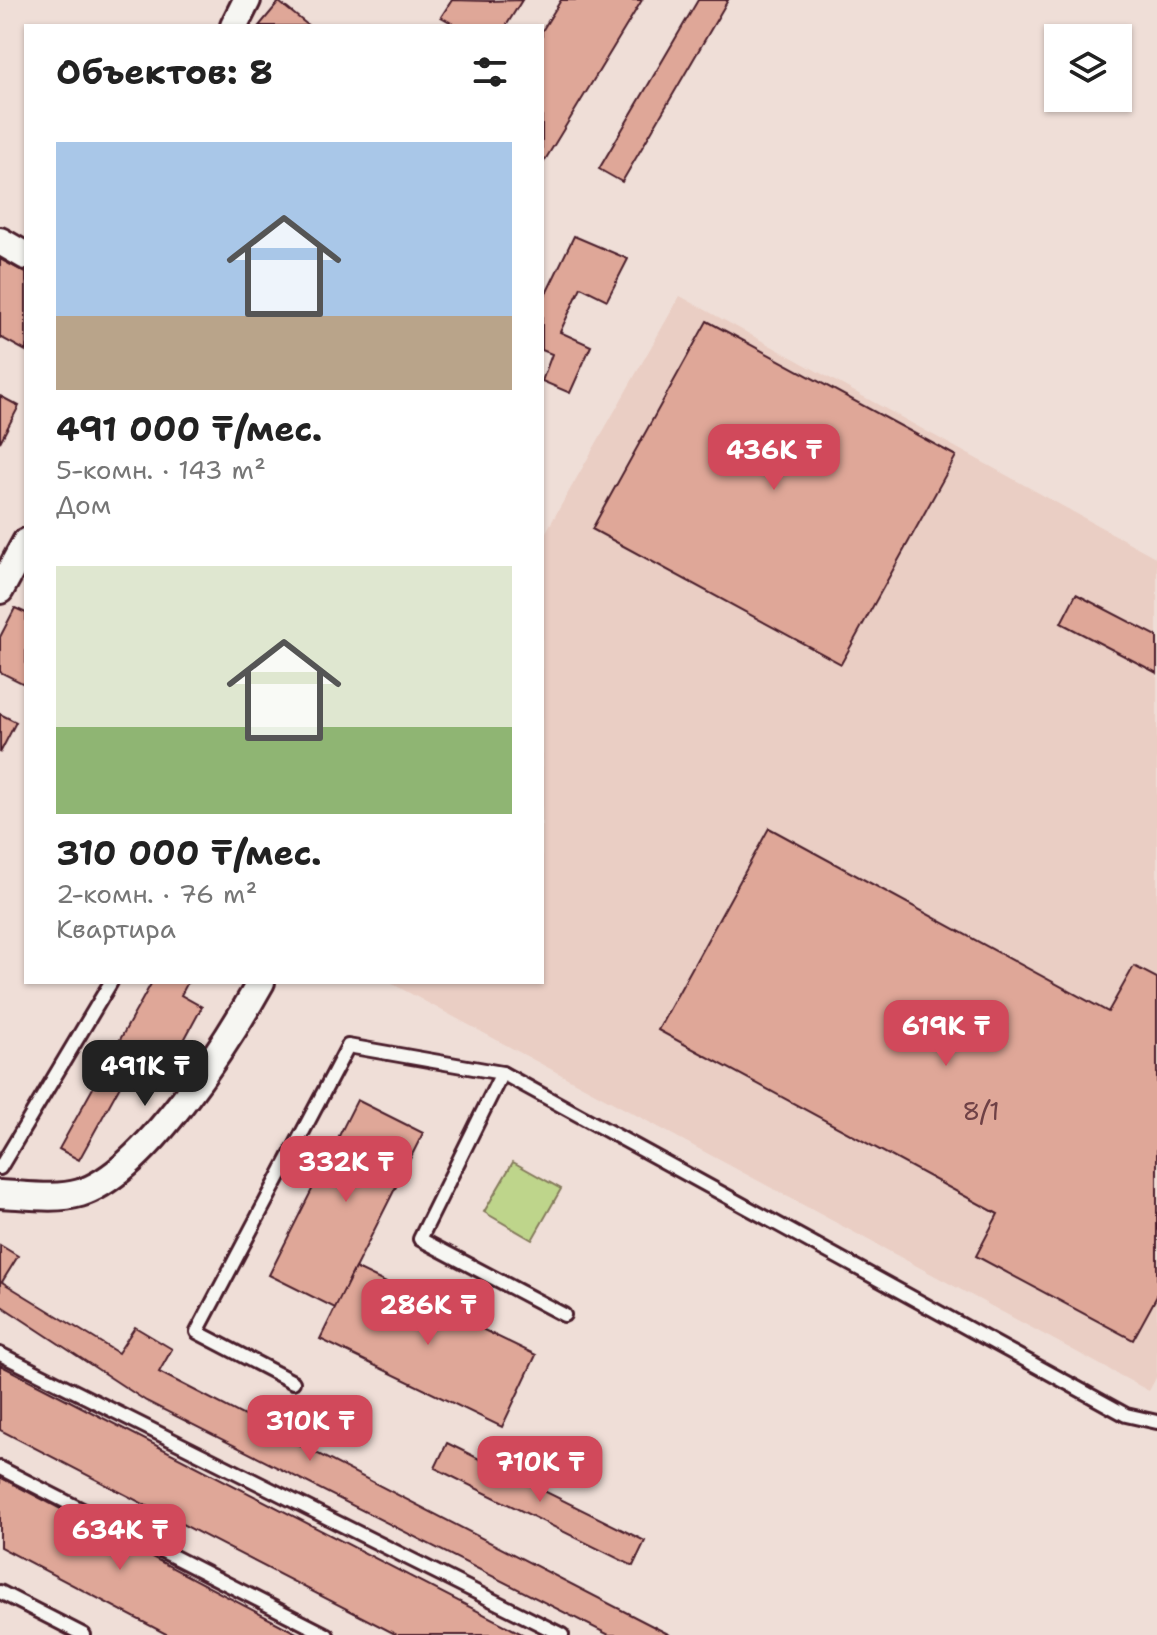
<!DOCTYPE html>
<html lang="ru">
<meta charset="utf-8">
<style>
:root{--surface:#fff;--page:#f6f6f6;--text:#222;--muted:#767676;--accent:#d1495b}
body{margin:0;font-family:"Shantell Sans",sans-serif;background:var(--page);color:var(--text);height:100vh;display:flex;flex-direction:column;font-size:30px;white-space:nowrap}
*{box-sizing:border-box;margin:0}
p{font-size:26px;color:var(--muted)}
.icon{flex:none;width:44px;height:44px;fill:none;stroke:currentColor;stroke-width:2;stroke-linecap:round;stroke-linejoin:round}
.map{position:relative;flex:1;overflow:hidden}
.sheet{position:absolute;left:24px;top:24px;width:520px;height:960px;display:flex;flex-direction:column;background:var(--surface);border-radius:0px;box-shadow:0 2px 6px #0004}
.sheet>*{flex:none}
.controls{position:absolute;left:1044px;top:24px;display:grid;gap:16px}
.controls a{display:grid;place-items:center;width:88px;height:88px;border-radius:0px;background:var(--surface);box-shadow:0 2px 6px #0004;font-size:40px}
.price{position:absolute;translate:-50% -68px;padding:0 18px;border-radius:16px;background:var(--accent);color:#fff;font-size:26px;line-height:52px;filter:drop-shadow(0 2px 4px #0008)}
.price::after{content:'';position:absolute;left:50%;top:48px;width:24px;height:18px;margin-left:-12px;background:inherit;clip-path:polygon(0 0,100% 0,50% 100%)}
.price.active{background:#222;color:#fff}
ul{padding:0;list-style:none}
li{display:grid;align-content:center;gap:16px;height:424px;padding:0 32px}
li span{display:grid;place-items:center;height:248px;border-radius:0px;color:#555}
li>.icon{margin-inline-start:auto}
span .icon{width:144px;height:144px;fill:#fffc;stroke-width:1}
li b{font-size:34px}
h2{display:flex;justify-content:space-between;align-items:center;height:96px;padding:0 32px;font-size:34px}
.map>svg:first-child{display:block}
.built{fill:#eacec4}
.green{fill:#bed58b;stroke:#847a5b;stroke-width:2}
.building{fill:#dfa798;stroke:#4a1f2b;stroke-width:2}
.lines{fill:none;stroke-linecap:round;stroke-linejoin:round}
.service-casing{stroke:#4a1f2b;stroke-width:18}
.minor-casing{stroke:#4a1f2b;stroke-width:32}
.service{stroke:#f6f6f2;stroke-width:12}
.minor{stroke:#f6f6f2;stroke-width:26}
.labels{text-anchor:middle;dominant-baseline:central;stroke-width:7;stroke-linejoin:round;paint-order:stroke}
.number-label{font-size:26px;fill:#6f4146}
</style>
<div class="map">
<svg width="1157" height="1635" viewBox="0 0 1157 1635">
<rect width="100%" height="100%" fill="#efded7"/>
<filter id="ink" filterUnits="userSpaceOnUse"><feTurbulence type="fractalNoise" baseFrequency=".0125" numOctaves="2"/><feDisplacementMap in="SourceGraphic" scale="16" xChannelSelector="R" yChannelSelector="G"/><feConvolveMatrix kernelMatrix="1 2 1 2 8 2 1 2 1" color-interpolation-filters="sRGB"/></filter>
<g filter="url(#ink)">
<polygon class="built" points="680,296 1157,558 1157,1376 1149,1391 389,982 542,982 542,539"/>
<polygon class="green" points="513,1162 561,1189 532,1240 484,1212"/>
<g class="building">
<polygon points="452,0 490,1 522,0 506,26 457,26 441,17"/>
<polygon points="561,0 642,0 542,165 542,31"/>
<polygon points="698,0 728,0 622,182 599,169"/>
<polygon points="279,2 309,26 259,26"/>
<polygon points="574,236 628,259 607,300 581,287 560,332 591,346 570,393 542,381 552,354 542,350 542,302"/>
<polygon points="0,259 26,273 26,351 0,337"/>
<polygon points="707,321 956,456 841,664 592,529"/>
<polygon points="0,396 19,406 0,442"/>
<polygon points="1076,594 1157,636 1157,673 1061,623"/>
<polygon points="15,608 26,613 26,685 0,672 0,637"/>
<polygon points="0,714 16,722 0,753"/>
<polygon points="769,828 1108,1012 1134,966 1157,978 1157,1296 1133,1340 976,1256 998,1214 658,1030"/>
<polygon points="152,982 188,982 181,995 202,1007 163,1079 133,1062 79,1160 59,1149"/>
<polygon points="357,1100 423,1133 335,1308 269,1275"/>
<polygon points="0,1245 18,1256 2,1282 118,1353 135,1327 172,1349 159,1372 670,1635 609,1635 146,1401 0,1305"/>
<polygon points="355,1268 536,1355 502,1427 320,1339"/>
<polygon points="0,1365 524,1635 397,1635 0,1430"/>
<polygon points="447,1443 645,1541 633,1566 435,1468"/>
<polygon points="0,1477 300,1635 168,1635 0,1547"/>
</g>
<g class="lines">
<g class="service-casing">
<g id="service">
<polyline points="502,1073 420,1239 564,1315"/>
<polyline points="0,1168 111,982"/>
<polyline points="0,1354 562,1635"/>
<polyline points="293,1382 197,1332 348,1046 502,1073 1126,1415 1157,1422"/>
<polyline points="0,1468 327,1635"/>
<polyline points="0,1592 84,1635"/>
</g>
</g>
<g class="minor-casing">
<g id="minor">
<polyline points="234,26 247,0"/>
<polyline points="0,241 26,256"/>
<polyline points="0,590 26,542"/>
<path d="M0 1194C24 1195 57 1200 80 1193 145 1173 228 1041 261 982"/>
</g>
</g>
<use href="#service" class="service"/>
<use href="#minor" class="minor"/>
</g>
</g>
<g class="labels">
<g class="number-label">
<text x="981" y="1110">8/1</text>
</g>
</g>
</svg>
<div class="controls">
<a><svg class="icon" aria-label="layers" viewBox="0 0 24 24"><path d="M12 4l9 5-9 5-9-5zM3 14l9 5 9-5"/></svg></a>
</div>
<b class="price" style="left:774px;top:492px">436K ₸</b>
<b class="price" style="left:946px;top:1068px">619K ₸</b>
<b class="price active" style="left:145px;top:1108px">491K ₸</b>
<b class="price" style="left:346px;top:1204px">332K ₸</b>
<b class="price" style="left:428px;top:1347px">286K ₸</b>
<b class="price" style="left:310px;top:1463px">310K ₸</b>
<b class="price" style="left:540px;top:1504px">710K ₸</b>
<b class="price" style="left:120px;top:1572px">634K ₸</b>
<section class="sheet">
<h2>Объектов: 8<svg class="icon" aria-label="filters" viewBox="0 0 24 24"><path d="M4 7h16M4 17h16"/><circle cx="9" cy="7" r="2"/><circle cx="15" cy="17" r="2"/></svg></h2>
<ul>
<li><span style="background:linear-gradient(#a9c7e8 70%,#b9a48a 0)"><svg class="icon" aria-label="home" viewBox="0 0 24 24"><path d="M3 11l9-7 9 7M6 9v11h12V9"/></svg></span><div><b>491 000 ₸/мес.</b><p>5-комн. · 143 m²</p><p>Дом</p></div></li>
<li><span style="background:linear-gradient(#dfe7d0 65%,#8fb573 0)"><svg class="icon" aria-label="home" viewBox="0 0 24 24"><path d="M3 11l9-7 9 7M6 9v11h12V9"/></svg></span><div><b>310 000 ₸/мес.</b><p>2-комн. · 76 m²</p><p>Квартира</p></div></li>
</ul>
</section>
</div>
